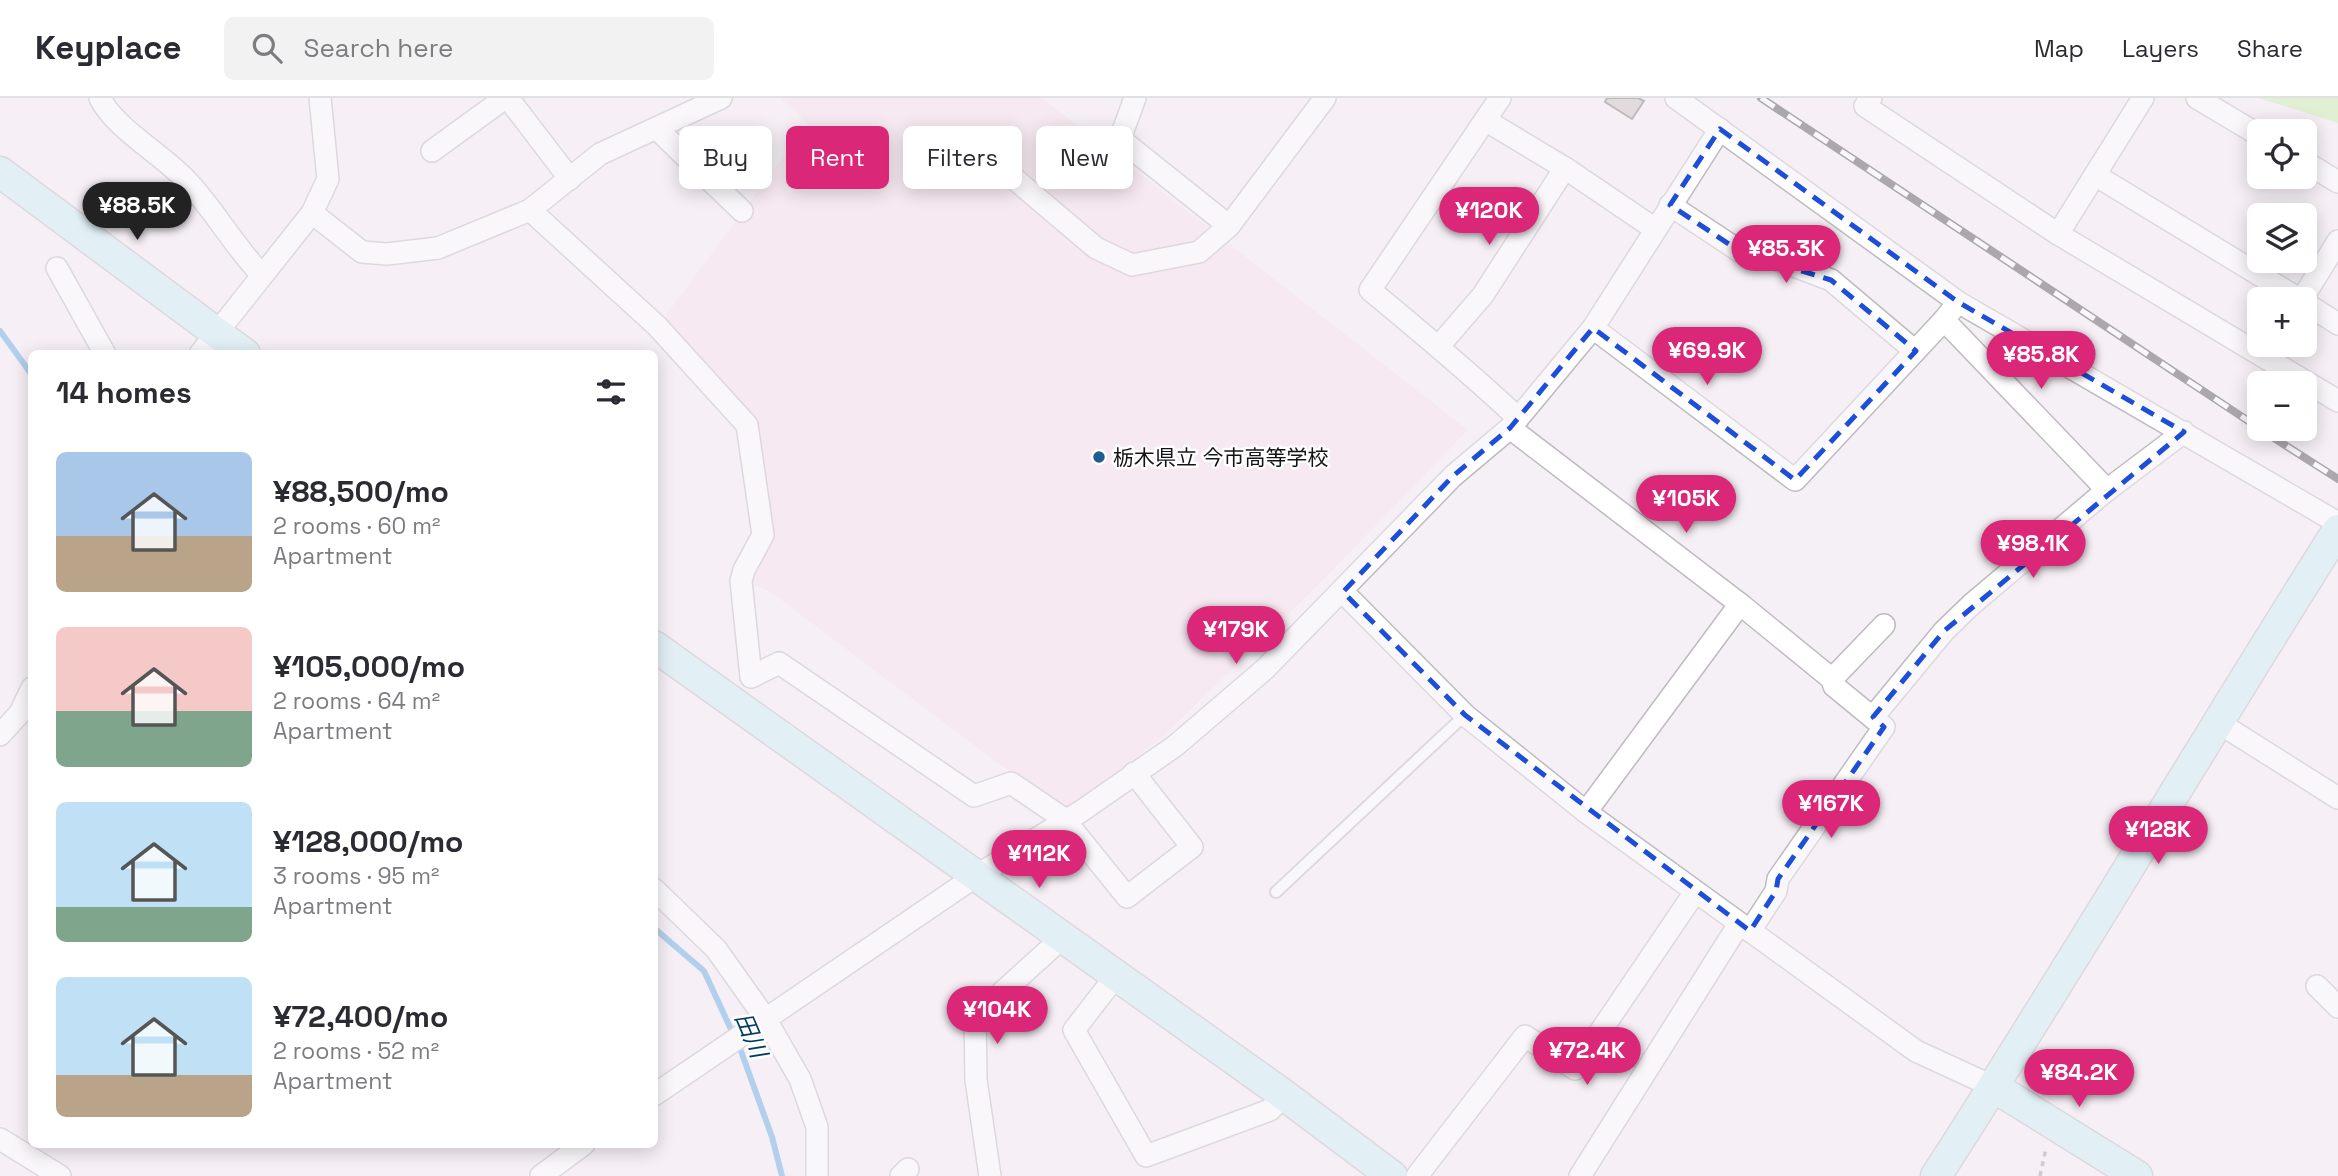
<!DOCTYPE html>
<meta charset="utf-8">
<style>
:root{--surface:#fff;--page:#f2f2f3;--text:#2b2b33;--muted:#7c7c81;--line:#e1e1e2;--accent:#db2777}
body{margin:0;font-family:"Space Grotesk","Noto Sans JP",sans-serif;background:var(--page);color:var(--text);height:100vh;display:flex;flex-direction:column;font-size:26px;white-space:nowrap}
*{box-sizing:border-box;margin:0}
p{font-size:23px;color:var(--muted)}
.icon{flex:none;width:38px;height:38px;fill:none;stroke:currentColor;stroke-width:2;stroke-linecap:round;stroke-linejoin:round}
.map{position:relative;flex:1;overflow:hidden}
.side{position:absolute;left:28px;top:252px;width:630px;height:798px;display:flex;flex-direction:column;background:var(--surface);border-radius:10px;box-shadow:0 4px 18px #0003}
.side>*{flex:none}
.top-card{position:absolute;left:679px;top:28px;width:665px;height:63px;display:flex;gap:14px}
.buttons{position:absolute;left:2247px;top:21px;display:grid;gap:14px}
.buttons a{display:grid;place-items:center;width:70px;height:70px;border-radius:10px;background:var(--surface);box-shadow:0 4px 18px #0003;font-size:35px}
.price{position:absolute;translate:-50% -60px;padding:0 16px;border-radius:24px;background:var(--accent);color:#fff;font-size:23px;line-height:46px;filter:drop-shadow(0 2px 4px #0008)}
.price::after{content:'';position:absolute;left:50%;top:42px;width:21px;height:16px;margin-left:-10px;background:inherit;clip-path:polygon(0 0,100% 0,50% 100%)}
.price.on{background:#222;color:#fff}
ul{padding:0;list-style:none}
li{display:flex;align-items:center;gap:21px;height:175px;padding:0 28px}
li span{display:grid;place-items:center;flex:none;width:196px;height:140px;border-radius:10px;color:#555}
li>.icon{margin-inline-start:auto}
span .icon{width:84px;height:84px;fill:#fffc;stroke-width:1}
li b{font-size:30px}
h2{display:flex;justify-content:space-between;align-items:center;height:84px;padding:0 28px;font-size:30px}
.chip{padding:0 24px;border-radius:10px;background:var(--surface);box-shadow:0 4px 18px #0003;font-size:24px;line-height:63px}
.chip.on{background:var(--accent);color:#fff}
header{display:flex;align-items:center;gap:42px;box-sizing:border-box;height:98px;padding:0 35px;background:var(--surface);border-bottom:2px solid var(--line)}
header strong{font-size:33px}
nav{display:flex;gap:38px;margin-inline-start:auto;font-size:24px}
.search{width:490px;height:63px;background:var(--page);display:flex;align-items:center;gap:18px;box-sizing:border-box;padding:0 24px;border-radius:10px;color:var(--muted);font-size:26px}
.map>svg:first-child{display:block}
.education{fill:#f8e0eb}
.green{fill:#c7eda9}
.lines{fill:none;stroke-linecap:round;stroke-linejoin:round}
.stream{stroke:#5fa9e3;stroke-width:6}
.building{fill:#c8c0bf;stroke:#7c7574;stroke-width:2}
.lane-casing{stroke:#bfbac0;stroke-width:14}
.street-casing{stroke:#bfbac0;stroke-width:24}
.secondary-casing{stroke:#bfbac0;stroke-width:33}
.path{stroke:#a19ea2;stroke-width:3.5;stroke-dasharray:5 5;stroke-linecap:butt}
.lane{stroke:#fff;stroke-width:10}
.street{stroke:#fff;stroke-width:21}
.secondary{stroke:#c9f0f5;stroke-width:30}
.rail-casing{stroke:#504e50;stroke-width:8}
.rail{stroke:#fff;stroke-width:5;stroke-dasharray:16;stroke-linecap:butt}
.marked{fill:none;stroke:#1d4ed8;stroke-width:5;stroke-dasharray:14 9;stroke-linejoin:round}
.poi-dot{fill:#205b92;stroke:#fff;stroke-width:2.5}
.labels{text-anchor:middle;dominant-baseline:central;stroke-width:5;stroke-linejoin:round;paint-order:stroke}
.poi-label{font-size:21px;fill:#141315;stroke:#fff;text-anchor:start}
.water-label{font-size:23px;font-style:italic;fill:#003d62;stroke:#fff}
</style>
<header>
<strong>Keyplace</strong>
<div class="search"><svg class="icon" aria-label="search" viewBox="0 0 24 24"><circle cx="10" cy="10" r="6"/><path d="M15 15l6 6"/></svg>Search here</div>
<nav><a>Map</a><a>Layers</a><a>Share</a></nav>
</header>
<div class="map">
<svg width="2338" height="1078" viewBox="0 0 2338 1078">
<rect width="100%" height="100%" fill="#f5f0f5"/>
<polygon class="education" points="780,0 1042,0 1468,332 1326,479 1165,637 1063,714 769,493 744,483 763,447 751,326 660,225 808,26"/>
<polygon class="green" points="2259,0 2338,0 2338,25"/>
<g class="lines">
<g class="stream">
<polyline points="0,233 32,277"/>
<polyline points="654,830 704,873 741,953 772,1039 782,1078"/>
</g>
</g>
<polygon class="building" points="1607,0 1638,0 1644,3 1632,21 1605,4"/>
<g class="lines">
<g class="lane-casing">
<polyline id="lane" points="1276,794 1465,617"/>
</g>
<g class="street-casing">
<g id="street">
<path d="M100 0C115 31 161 55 186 82 214 111 233 147 261 176"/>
<polyline points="320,0 328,81 312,115 362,154 387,156 438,150 530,112 600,56 721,0"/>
<polyline points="508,0 570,81"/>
<polyline points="1135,0 1120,41 1229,128"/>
<path d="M1500 0 1370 192C1421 234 1470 275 1518 320"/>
<polyline points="1676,0 1958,204 2338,425"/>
<polyline points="1871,0 1865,8 2058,136 2338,303"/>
<polyline points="2197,0 2259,37"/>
<polyline points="1485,22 1565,70 1655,131"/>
<polyline points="657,31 742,113"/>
<polyline points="432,53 505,0"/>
<polyline points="984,55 1096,150 1132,167 1199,154 1229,128 1325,0"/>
<polyline points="2305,64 2338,84"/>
<polyline points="2095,77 2299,201"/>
<polyline points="1670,107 1741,154 1778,162 1831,182 1915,253"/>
<polyline points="530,112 657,228 747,327 763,437 744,472 741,483 751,579 779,565 974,698 1011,685 1064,721 1127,799 1192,749 1134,675"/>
<polyline points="2058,136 2143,0"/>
<polyline points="57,170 105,256"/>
<polyline points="2302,201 2338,143"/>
<polyline points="2305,205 2338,226"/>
<polyline points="1944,222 2107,392"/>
<polyline points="1593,230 1795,382 1944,222 1958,204"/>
<polyline points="1439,248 1483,197 1565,70"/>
<polyline points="200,256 312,115"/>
<polyline points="1510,330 1740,506 1832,581"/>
<polyline points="1343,494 1465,617 1586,714 1916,953 1994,989"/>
<polyline points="1873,619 1944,533 1972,506 2107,392 2184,334"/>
<polyline points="2216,623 2338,700"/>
<polyline points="0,637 20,615 32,590"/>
<polyline points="1586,714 1740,506"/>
<polyline points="654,791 716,851 765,920 800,981 817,1029 817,1078"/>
<polyline points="1750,833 1776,793 1778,781 1884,629 1834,588 1832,581 1884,527"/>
<polyline points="1115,879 1074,932 1146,1058 1270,1012 1284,997"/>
<polyline points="2317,888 2338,909"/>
<polyline points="654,997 976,778 1080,714 1175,648 1265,571 1453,378 1510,330 1593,230 1720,31"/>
<polyline points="0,1041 60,1078"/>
<polyline points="541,1078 584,1046"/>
<polyline points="901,1078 908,1071"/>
<polyline points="990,1078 976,982 975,919 1062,840"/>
<polyline points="1417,1078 1525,938 1575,971 1695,794"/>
<polyline points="1580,1078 1739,826"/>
</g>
</g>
<g class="secondary-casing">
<g id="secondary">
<polyline points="0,74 245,256"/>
<polyline points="654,548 1284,997 1392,1078"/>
<polyline points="1994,989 2137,1078"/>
<path d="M1936 1078C2074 865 2202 646 2338 432"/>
</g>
</g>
<polyline class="path" points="2040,1078 2046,1050"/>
<use href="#lane" class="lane"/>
<use href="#street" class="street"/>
<use href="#secondary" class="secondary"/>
<g class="rail-casing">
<g id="rail">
<polyline points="1761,0 2259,330"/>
<polyline points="2260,331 2338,381"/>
</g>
</g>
<use href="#rail" class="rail"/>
</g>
<path d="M0 0H2338V1078H0ZM1720 31 1958 204 2184 334 1944 533 1873 619 1884 629 1778 781 1776 793 1750 833 1465 617 1343 494 1453 378 1510 330 1593 230 1795 382 1916 253 1831 182 1741 154 1670 107Z" fill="#f5f0f5" fill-opacity=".55" fill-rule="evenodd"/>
<path class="marked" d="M1720 31 1958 204 2184 334 1944 533 1873 619 1884 629 1778 781 1776 793 1750 833 1465 617 1343 494 1453 378 1510 330 1593 230 1795 382 1916 253 1831 182 1741 154 1670 107Z"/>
<circle class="poi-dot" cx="1099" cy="359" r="7"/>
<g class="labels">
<g class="poi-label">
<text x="1113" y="359">栃木県立 今市高等学校</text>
</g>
<g class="water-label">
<text transform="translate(751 937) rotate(67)">田川</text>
</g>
</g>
</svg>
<div class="buttons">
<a><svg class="icon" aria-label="locate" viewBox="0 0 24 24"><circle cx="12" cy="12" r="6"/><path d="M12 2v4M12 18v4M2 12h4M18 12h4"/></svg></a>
<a><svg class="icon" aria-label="layers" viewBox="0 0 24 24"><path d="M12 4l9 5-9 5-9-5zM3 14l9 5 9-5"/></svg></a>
<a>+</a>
<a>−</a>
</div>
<b class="price on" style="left:137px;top:144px">¥88.5K</b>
<b class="price" style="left:1489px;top:149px">¥120K</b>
<b class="price" style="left:1786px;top:187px">¥85.3K</b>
<b class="price" style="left:1707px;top:289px">¥69.9K</b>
<b class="price" style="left:2041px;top:293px">¥85.8K</b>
<b class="price" style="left:1686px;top:437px">¥105K</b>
<b class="price" style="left:2033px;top:482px">¥98.1K</b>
<b class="price" style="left:1236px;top:568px">¥179K</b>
<b class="price" style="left:1831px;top:742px">¥167K</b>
<b class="price" style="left:2158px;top:768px">¥128K</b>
<b class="price" style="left:1039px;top:792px">¥112K</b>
<b class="price" style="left:997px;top:948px">¥104K</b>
<b class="price" style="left:1587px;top:989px">¥72.4K</b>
<b class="price" style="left:2079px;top:1011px">¥84.2K</b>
<div class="top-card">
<a class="chip">Buy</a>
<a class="chip on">Rent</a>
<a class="chip">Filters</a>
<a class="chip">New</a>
</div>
<section class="side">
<h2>14 homes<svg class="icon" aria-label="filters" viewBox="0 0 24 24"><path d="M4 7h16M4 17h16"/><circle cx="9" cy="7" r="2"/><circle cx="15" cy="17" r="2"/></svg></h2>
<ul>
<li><span style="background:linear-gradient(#a9c7e8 60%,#b9a48a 0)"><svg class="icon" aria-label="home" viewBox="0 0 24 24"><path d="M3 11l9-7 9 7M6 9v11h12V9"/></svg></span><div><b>¥88,500/mo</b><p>2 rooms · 60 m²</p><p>Apartment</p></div></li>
<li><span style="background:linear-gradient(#f6c9c9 60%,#7fa58c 0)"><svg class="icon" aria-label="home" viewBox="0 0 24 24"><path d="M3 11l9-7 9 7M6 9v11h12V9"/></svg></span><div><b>¥105,000/mo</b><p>2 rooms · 64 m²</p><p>Apartment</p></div></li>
<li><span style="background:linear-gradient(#bfe0f5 75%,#7fa58c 0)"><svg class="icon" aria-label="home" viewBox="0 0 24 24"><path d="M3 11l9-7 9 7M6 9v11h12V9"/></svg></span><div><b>¥128,000/mo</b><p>3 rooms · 95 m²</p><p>Apartment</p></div></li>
<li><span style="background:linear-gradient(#bfe0f5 70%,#b9a48a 0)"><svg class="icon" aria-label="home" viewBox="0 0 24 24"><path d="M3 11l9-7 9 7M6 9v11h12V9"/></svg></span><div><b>¥72,400/mo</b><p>2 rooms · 52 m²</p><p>Apartment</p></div></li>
</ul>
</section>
</div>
